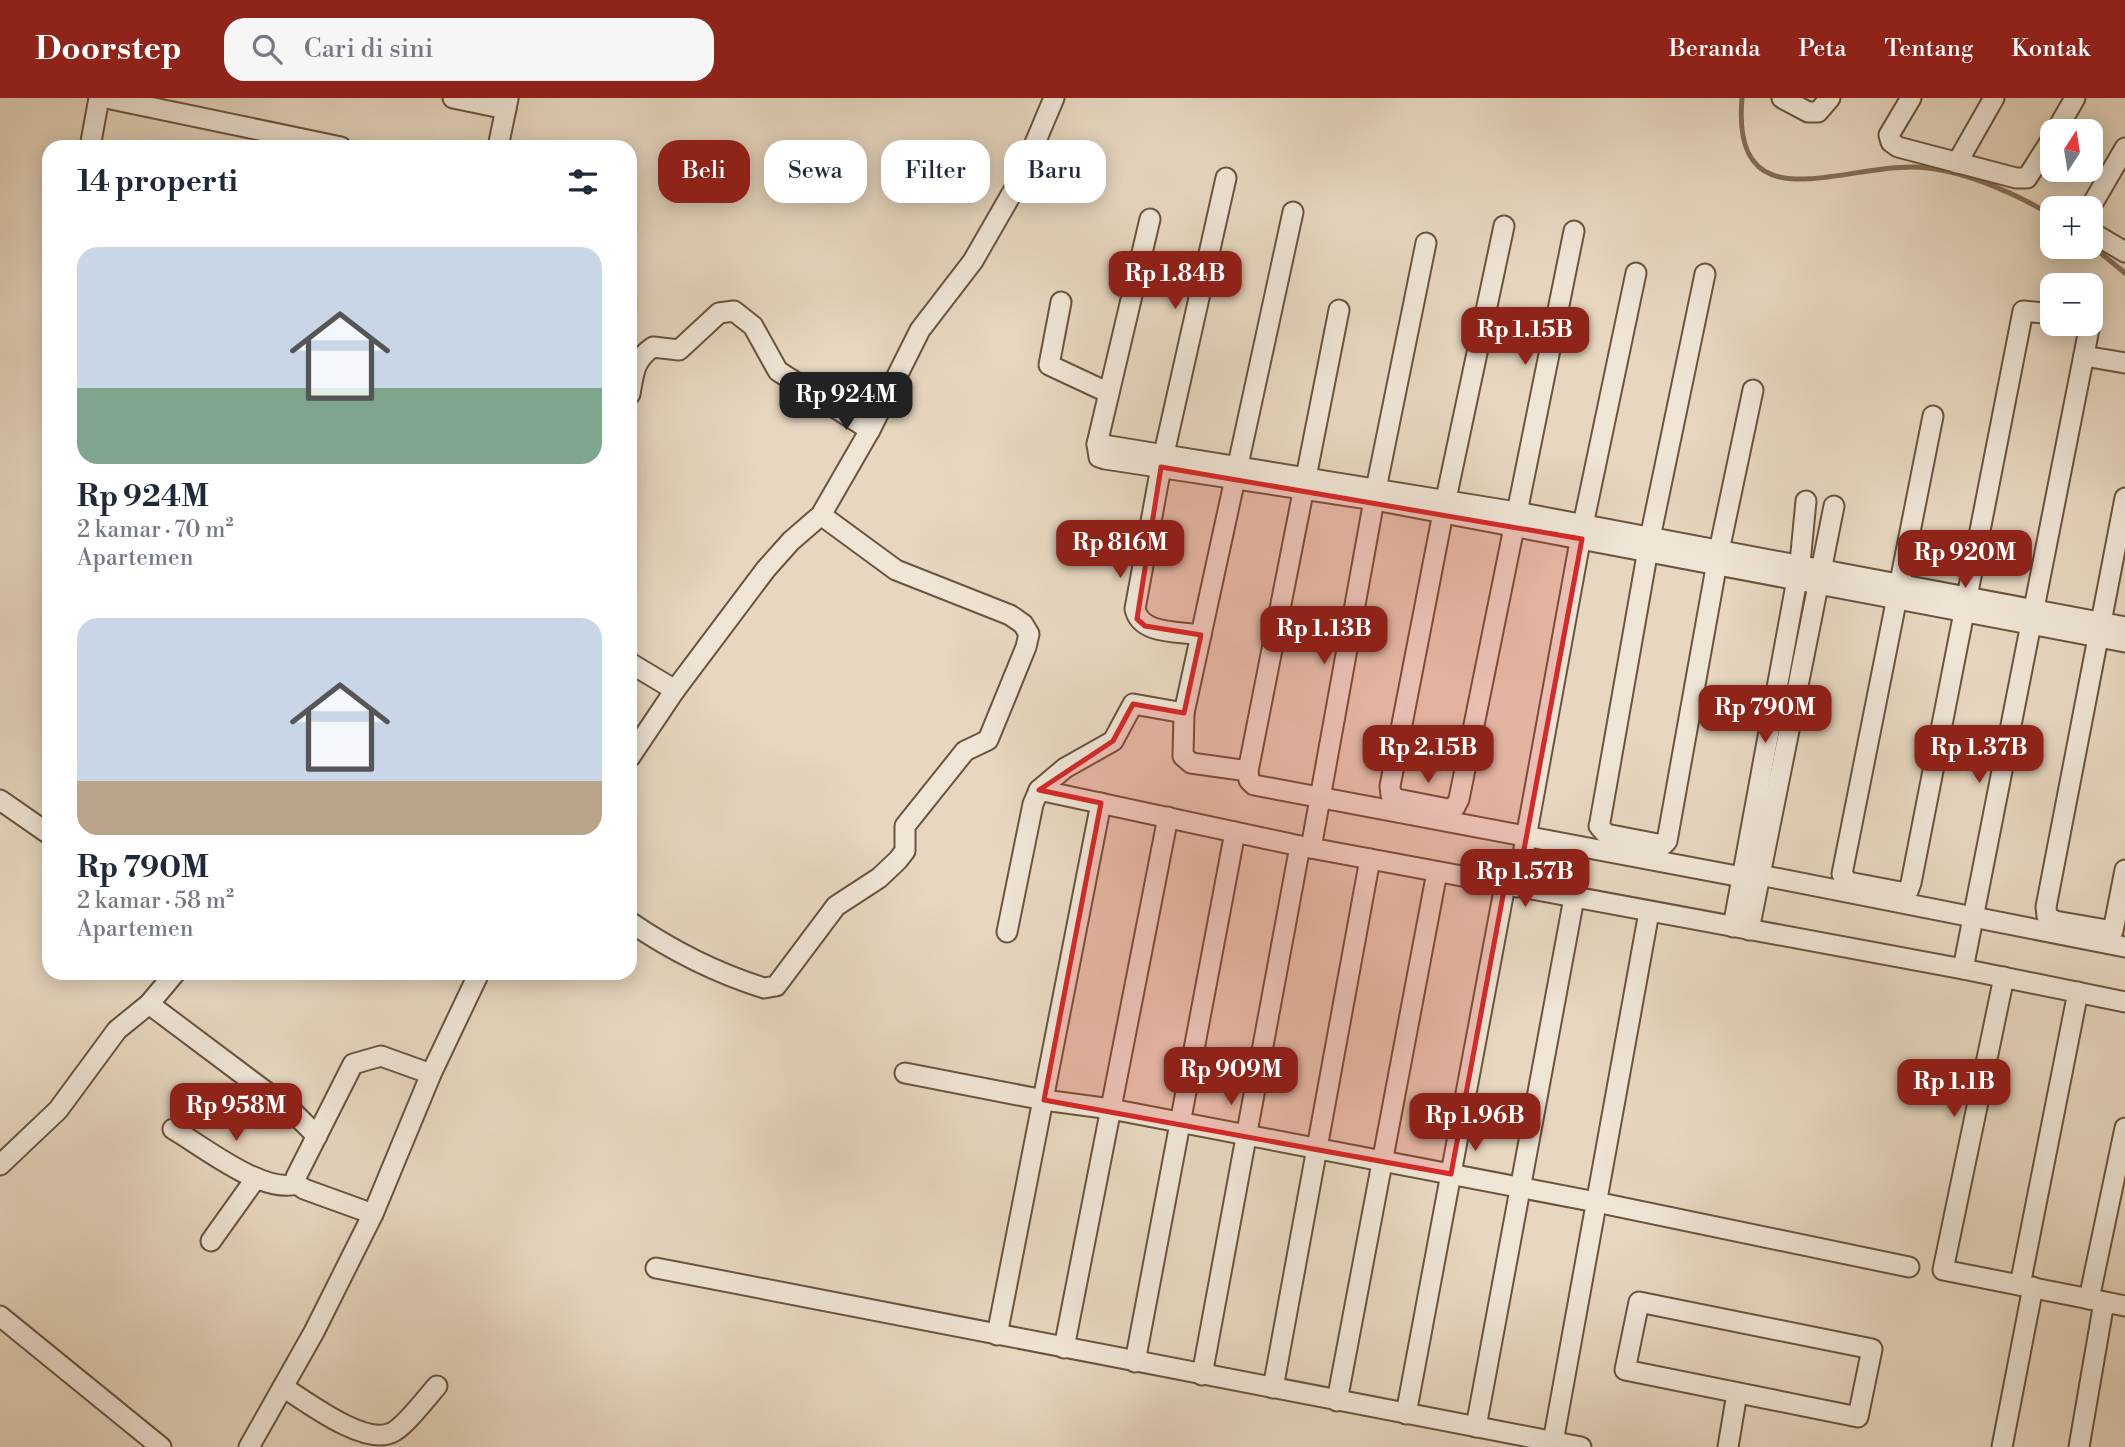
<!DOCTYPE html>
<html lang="id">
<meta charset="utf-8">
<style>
:root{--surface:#fff;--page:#f6f6f7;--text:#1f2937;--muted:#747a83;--accent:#8f2418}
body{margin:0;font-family:"Libre Bodoni",serif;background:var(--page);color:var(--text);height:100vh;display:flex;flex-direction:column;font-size:26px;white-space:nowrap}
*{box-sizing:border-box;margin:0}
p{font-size:23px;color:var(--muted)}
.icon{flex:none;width:38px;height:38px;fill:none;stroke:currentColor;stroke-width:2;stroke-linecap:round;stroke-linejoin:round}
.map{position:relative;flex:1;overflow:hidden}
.panel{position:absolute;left:42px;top:42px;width:595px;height:840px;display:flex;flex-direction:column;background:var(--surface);border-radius:21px;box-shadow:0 4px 18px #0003}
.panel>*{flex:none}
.banner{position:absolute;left:658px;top:42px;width:665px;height:63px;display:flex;gap:14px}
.needle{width:46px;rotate:12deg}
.fabs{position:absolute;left:2040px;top:21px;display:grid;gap:14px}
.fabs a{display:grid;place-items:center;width:63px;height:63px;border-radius:14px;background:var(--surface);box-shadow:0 4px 18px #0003;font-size:35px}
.price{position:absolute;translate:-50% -60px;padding:0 16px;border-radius:14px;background:var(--accent);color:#fff;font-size:23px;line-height:46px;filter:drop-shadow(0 2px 4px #0008)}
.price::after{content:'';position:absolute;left:50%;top:42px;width:21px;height:16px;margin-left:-10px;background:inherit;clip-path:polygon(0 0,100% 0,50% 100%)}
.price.current{background:#222;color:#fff}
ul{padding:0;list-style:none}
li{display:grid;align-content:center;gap:14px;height:371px;padding:0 35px}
li span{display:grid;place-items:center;height:217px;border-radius:21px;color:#555}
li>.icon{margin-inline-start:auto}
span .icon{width:126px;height:126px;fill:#fffc;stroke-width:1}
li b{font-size:30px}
h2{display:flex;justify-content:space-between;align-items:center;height:84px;padding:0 35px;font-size:30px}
.chip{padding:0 24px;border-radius:21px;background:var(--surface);box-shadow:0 4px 18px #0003;font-size:24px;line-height:63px}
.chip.current{background:var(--accent);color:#fff}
header{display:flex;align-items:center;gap:42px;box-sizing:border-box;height:98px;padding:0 35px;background:var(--accent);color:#fff}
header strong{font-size:33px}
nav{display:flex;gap:38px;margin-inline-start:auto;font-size:24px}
.search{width:490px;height:63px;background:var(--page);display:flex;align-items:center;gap:18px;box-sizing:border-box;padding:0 24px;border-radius:21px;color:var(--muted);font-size:26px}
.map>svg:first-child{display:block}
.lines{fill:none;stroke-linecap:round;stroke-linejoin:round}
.stream{stroke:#836e56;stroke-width:5}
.minor-casing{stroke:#6a543d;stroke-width:23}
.minor{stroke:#efe5d6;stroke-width:19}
.marked{fill:#d62828;fill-opacity:0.2;stroke:#d62828;stroke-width:5;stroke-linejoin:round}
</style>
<header>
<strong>Doorstep</strong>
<div class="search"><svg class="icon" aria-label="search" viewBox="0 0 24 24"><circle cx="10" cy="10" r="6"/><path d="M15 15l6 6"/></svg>Cari di sini</div>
<nav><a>Beranda</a><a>Peta</a><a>Tentang</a><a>Kontak</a></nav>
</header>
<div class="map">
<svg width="2125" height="1349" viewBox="0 0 2125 1349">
<rect width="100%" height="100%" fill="#e7d7c0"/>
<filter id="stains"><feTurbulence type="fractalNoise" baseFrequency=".00286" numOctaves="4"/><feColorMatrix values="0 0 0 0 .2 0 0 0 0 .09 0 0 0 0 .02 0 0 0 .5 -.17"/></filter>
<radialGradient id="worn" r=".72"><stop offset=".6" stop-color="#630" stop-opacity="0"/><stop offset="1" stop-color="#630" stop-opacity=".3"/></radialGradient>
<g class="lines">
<g class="stream">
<path d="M1742 0C1731 125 1838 68 1912 69 1957 69 2015 95 2053 118"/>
<polyline points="2091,147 2125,175"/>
</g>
<g class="minor-casing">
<g id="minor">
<polyline points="106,0 341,49"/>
<polyline points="453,0 506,11"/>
<polyline points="1782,0 1808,14 1818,14 1830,0"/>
<polyline points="1911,0 1889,37 1891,44 1898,49 2016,80 2027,80 2053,39"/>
<polyline points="2056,33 2075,0"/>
<polyline points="90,49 99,0"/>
<polyline points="498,49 508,1"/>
<polyline points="1957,65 1994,0"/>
<polyline points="2090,110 2125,50"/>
<polyline points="1293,114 1184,615 1183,658 1191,665 1248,673 1339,212"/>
<polyline points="1504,128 1443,415 1390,688 1391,697 1397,701 1448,711 1455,709 1459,701 1574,133"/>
<polyline points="2091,134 2125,154"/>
<polyline points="1705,176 1650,440 1600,724 1599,728 1606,736 1663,747 1667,743 1719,453 1753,292"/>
<polyline points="1061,204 1049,267 1109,295"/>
<polyline points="2084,258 2125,265"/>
<path d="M630 296C634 274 634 262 653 249L679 252 719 215 734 213 753 228 778 273 870 332"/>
<polyline points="1933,318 1842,776 1848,784 1901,794 1908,793 1911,785 2023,213 2053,216"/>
<polyline points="1097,346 1150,121"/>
<polyline points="2125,400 2046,809 2047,818 2055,823 2113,833 2125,772"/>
<polyline points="2125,529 1516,414 1097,346 1099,359 1105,361 1375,402 2125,544"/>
<path d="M1201 537C1178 533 1141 537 1135 511L1161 369 1226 80"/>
<polyline points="630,565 675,592"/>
<polyline points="630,659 675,592 766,471 791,443 821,417 870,332 920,232 973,163 1019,83 1054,0"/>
<polyline points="1248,673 1249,682 1254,687 1742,779"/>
<polyline points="1039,692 1065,670 1113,643 1133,606 1184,615"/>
<polyline points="0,702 49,736"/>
<polyline points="1311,750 1376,391 1426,145"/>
<polyline points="1760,777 2125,849"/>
<polyline points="1517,789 1583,427 1636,175"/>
<path d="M630 824C671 852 716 875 764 890L776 888 836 808 879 780 898 762 905 753V728L965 653 988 642 1026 549 1029 536 1023 526 1010 517 896 472 821 417"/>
<polyline points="1733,829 1800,465 1806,403"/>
<polyline points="1749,832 1834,408"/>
<polyline points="1007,834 1033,706 1039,692 1300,748 1963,871 2125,904"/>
<polyline points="1963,871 2090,226"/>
<polyline points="2004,879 1943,1172 2125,1208"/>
<polyline points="149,906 293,1014 317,1038"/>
<polyline points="905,975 1044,1002 1111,1011 1596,1104 1909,1169"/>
<path d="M173 1031C204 1049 262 1096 297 1086"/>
<polyline points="0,1067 58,1012 117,932 149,906 175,875"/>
<polyline points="373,1116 304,1091 297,1086 296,1079 353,966 381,958 431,976"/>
<polyline points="211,1143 256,1080"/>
<polyline points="656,1170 1581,1349"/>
<polyline points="2020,1187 2078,894"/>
<polyline points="2089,1201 2125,1030"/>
<polygon points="1639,1204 1872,1251 1858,1319 1625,1272"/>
<polyline points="0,1218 161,1349"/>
<polyline points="997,1237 1101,705"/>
<polyline points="1064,1250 1168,719"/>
<polyline points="1135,1264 1235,734"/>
<polyline points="1202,1277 1300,748"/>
<path d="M283 1289C307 1304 363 1347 391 1335 404 1330 427 1299 437 1288"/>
<polyline points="1273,1290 1370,761"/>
<polyline points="1337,1303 1437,774"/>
<polyline points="1406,1316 1505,787"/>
<polyline points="1476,1329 1574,800"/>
<polyline points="1553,1344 1649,814"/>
<polyline points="249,1349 314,1234 373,1116 431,976 479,875"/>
<polyline points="1728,1349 1737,1295"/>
<polyline points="2002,1349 2033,1189"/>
<polyline points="2079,1349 2104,1204"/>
</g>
</g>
<use href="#minor" class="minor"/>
</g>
<path class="marked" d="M1161 369 1582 441 1517 789 1505 787 1451 1076 1044 1002 1101 705 1039 692 1113 643 1133 606 1184 615 1201 537 1145 528 1137 521Z"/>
<rect width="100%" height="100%" filter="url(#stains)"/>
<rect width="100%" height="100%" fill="url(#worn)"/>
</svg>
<div class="fabs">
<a><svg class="needle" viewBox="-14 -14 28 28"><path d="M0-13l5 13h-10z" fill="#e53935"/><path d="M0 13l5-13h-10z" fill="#747a83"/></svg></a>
<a>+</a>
<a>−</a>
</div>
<b class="price" style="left:1175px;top:213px">Rp 1.84B</b>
<b class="price" style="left:1525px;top:269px">Rp 1.15B</b>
<b class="price current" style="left:846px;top:334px">Rp 924M</b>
<b class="price" style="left:1120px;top:482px">Rp 816M</b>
<b class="price" style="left:1965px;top:492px">Rp 920M</b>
<b class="price" style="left:1324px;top:568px">Rp 1.13B</b>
<b class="price" style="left:1765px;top:647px">Rp 790M</b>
<b class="price" style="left:1428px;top:687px">Rp 2.15B</b>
<b class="price" style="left:1979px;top:687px">Rp 1.37B</b>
<b class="price" style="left:1525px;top:811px">Rp 1.57B</b>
<b class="price" style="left:1231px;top:1009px">Rp 909M</b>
<b class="price" style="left:1954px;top:1021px">Rp 1.1B</b>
<b class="price" style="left:236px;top:1045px">Rp 958M</b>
<b class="price" style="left:1475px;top:1055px">Rp 1.96B</b>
<div class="banner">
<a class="chip current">Beli</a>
<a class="chip">Sewa</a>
<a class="chip">Filter</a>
<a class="chip">Baru</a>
</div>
<section class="panel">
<h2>14 properti<svg class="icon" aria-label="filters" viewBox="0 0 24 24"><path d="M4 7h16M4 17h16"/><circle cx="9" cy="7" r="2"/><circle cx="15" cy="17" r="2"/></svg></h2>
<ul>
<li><span style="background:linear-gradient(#c9d6e8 65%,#7fa58c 0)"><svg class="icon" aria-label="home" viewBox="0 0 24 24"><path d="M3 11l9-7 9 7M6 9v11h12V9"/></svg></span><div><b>Rp 924M</b><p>2 kamar · 70 m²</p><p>Apartemen</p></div></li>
<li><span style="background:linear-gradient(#c9d6e8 75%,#b9a48a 0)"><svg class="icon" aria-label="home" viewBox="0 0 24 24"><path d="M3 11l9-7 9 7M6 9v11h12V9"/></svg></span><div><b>Rp 790M</b><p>2 kamar · 58 m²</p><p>Apartemen</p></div></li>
</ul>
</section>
</div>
